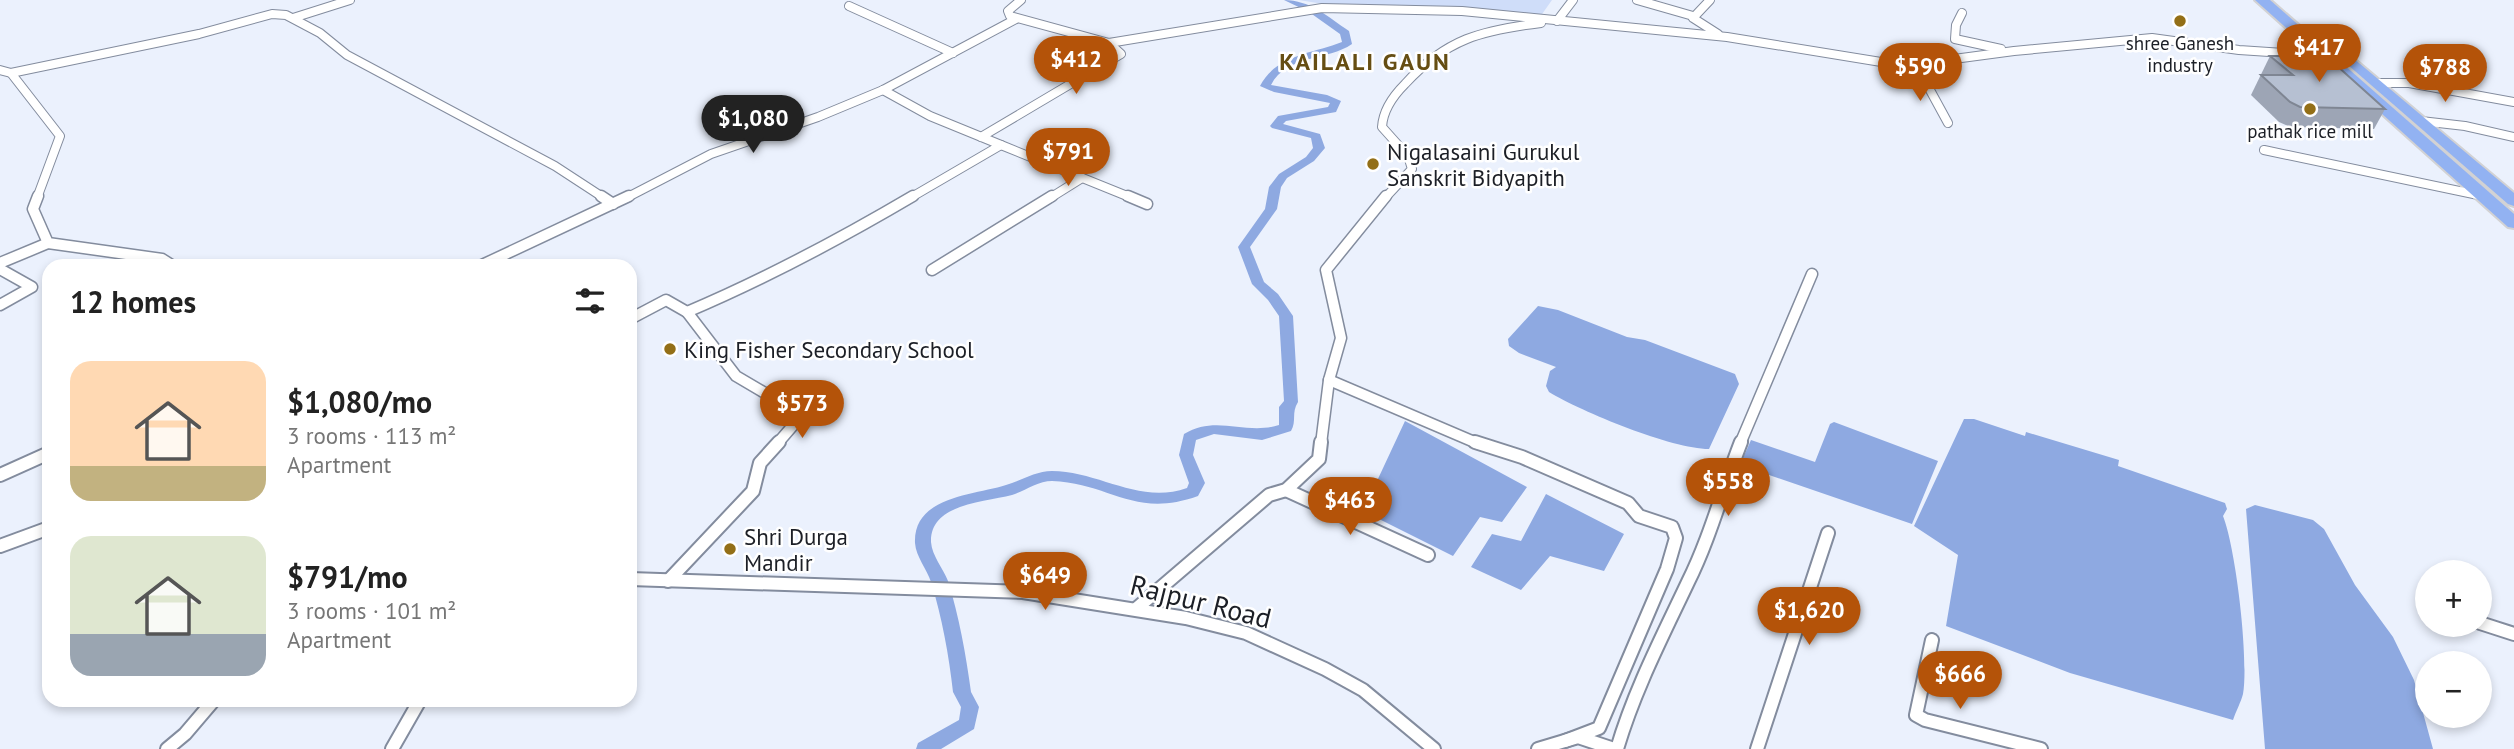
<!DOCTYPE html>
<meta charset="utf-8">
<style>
:root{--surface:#fff;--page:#f6f6f6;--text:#222;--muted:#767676;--accent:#b45309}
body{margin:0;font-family:"PT Sans",sans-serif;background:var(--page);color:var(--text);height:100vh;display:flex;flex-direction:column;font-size:26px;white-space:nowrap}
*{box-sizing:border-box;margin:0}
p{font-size:23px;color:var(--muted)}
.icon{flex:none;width:38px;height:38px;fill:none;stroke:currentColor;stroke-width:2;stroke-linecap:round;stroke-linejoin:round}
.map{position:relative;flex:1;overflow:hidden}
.sheet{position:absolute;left:42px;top:259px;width:595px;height:448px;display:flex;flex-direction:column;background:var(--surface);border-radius:21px;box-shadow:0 4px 10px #0003}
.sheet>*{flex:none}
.buttons{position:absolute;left:2415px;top:560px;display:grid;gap:14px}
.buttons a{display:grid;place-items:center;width:77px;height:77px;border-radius:50%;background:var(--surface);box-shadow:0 4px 10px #0003;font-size:35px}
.price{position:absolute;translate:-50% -60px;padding:0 16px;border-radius:24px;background:var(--accent);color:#fff;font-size:23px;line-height:46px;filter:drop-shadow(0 2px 4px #0008)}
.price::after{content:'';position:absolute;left:50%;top:42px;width:21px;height:16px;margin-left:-10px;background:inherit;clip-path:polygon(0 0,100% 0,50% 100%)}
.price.current{background:#222;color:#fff}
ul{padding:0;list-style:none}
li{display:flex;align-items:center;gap:21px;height:175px;padding:0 28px}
li span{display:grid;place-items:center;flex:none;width:196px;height:140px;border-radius:21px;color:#555}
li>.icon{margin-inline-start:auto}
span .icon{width:84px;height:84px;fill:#fffc;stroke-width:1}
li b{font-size:30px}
h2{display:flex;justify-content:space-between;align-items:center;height:84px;padding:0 28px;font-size:30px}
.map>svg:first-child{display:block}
.green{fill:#cfddf9}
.water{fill:#8ea9e1}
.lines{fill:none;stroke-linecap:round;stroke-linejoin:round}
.canal{fill:#8ea9e1;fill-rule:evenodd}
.street-far2-casing{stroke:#838c9e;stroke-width:10}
.street-far1-casing{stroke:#838c9e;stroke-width:13}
.street-casing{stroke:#838c9e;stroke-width:16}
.highway-casing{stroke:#d2d2d4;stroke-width:4}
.street-far2{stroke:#fff;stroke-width:8}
.street-far1{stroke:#fff;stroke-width:10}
.street{stroke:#fff;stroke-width:12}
.highway{fill:#92b2f2;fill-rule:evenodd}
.wall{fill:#9da5b5}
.building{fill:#b6c0d2;stroke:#7f8693;stroke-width:2}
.poi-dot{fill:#936f17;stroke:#fff;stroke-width:2.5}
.labels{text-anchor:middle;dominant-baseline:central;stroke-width:5;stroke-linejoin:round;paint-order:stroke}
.far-poi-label{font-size:19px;fill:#1c1f26;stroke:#fff}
.poi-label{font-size:23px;fill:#1c1f26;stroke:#fff;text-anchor:start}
.far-district-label{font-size:24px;font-weight:bold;letter-spacing:2px;fill:#664e13;stroke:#fff}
.near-street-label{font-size:28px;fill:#1c1f26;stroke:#fff}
</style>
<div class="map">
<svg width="2514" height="749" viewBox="0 0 2514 749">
<rect width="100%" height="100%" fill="#ebf1fd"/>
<polygon class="green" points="1299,0 1552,0 1540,17 1461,9 1323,4"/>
<g class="water">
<path d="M1538 306 1558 310 1627 337 1645 340 1735 374 1739 384 1709 449C1672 449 1582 412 1549 392L1546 386 1550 371 1556 367 1519 353 1509 346 1508 339Z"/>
<path d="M1964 419H1974L2025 436 2026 432 2119 460 2118 466 2225 503 2227 509 2223 516C2236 549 2249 659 2243 694 2241 702 2236 711 2233 720L2070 673 1946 626 1958 555 1914 526Z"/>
<polygon points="1405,421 1527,487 1502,522 1480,517 1453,556 1363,511"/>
<polygon points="1834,422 1938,461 1912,524 1740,465 1751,440 1815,462 1830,424"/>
<polygon points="1546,494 1624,534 1604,571 1550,556 1521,590 1471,567 1492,534 1521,541"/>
<polygon points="2255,505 2313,520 2324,529 2355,585 2393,637 2414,680 2433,749 2265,749 2246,509"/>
</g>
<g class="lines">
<path class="canal" d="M1284 0C1310 0 1328 17 1349 31L1352 44C1328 61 1287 54 1271 85L1327 95 1341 101 1336 112 1286 121 1283 124 1320 134 1325 148 1314 161 1287 178 1281 187 1277 209 1250 247 1264 282 1278 294 1293 316 1298 402C1291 413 1297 421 1291 431L1262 440 1214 434 1196 440 1193 455 1205 483 1198 496C1134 519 1110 483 1052 481 1038 481 1025 491 1012 495 986 502 930 503 931 542 932 556 943 568 948 581 959 616 966 655 971 692L979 707 974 729 941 749H916L918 743 959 720 961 707 953 692C949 656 942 617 931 582 927 569 916 557 915 543 913 496 975 495 1006 485 1021 481 1035 471 1052 471 1099 471 1139 505 1187 488L1189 483 1179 455 1184 434C1217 414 1245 436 1279 425V407L1284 401 1279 316 1268 300 1252 284 1238 247 1265 209 1269 187 1279 174 1306 157 1313 148 1311 138 1272 128 1270 126 1278 116 1328 107 1330 103 1274 92 1260 86C1276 55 1311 54 1342 42L1340 34 1309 12Z"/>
<g class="street-far2-casing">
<g id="street-far2">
<polyline points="1021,0 1008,11 1010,16 1109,43 1322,8 1462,11 1727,37 1918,68 1954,59 2014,51 2152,38 2239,50 2346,57"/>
<polyline points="1637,0 1693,16"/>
<polyline points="1710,0 1693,18 1718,34"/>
<polyline points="849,6 953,53"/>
<polyline points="1962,13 1956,25 1955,39 2001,49"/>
<polyline points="293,18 350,0"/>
<polyline points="1557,21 1573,0"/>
<polyline points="1918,68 1948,123"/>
<polyline points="0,70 11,73 60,136 37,198"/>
<polyline points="11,73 199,34 272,14 286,15 320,33 347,55 555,166 604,198"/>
<polyline points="2377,83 2409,83 2514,102"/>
<polyline points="883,90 930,116 1001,145 910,198"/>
<polyline points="2421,121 2465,126 2514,137"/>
<polyline points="981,137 1121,54 1109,43"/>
<polyline points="1001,145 1132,198"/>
<polyline points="2264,150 2483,196"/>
<polyline points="626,198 711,154 818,117 883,90 1016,19"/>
<polyline points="1050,198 1082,178"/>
<path d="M1385 198 1412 169 1408 156 1382 127C1383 110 1393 96 1405 84 1446 39 1482 30 1541 23"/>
</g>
</g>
<g class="street-far1-casing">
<g id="street-far1">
<polyline points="38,196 33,209 48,243 162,259 173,266"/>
<polyline points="601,196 613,204"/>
<polyline points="1128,196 1147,204"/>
<polyline points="0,263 48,243"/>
<polyline points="480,266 629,196"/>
<polyline points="0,269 32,287 0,305"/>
<polyline points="932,270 1052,196"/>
<polyline points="687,312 736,376 802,415 777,444"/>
<path d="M630 319 666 300 687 312C765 279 840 239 913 196"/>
<polyline points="1329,380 1479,444"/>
<polyline points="1321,444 1329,380 1341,338 1326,270 1386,196"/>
<polyline points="1740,444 1812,274"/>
</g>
</g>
<g class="street-casing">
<g id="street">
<polyline points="1475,442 1522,457 1628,503 1639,516 1672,527 1676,538 1667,569 1599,728 1565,741"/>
<polyline points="0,475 49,453"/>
<polyline points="1286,490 1428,555"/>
<polyline points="0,546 49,528"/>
<polyline points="630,579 1023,592 1186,618 1246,633 1325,669 1363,690 1434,749"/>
<polyline points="668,581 753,491 760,463 779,442"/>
<polyline points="1137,608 1269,495 1286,490 1319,459 1321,442"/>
<polyline points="2480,623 2514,634"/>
<polyline points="1932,640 1916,715 1925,720 2041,749"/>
<polyline points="167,749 185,734 214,700"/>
<polyline points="392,749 420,700"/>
<polyline points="1538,749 1578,737 1614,749"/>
<path d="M1617 749C1634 691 1662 637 1688 582 1710 538 1723 488 1741 442"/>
<polyline points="1757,749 1828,533"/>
</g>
</g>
<g class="highway-casing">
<g id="highway">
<polygon points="2255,0 2270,0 2514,214 2514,228 2508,227"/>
<polygon points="2353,58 2514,193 2514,206 2508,204 2348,65 2346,62"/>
</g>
</g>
<use href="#street-far2" class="street-far2"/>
<use href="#street-far1" class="street-far1"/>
<use href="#street" class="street"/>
<use href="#highway" class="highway"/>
</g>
<polygon class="wall" points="2270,56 2385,109 2374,129 2290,127 2279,122 2251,95"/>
<polygon class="building" points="2270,56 2326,56 2385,109 2300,107 2290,102 2261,75 2293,75"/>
<g class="poi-dot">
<circle cx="2180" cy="21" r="7"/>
<circle cx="2310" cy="109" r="7"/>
<circle cx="1373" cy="164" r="7"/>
<circle cx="670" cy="349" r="7"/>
<circle cx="730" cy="549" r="7"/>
</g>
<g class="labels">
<g class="far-poi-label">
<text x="2180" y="43">shree Ganesh<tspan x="2180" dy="22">industry</tspan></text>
<text x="2310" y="131">pathak rice mill</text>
</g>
<g class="poi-label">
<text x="1387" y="151">Nigalasaini Gurukul<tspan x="1387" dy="26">Sanskrit Bidyapith</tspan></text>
<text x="684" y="349">King Fisher Secondary School</text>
<text x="744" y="536">Shri Durga<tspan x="744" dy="26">Mandir</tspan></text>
</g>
<g class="far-district-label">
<text x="1365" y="61">KAILALI GAUN</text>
</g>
<g class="near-street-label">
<text transform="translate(1201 601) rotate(14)">Rajpur Road</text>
</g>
</g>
</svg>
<div class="buttons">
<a>+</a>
<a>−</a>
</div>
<b class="price" style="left:2319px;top:84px">$417</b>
<b class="price" style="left:1076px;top:96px">$412</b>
<b class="price" style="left:1920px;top:103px">$590</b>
<b class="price" style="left:2445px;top:104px">$788</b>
<b class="price current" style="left:753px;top:155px">$1,080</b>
<b class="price" style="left:1068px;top:188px">$791</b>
<b class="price" style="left:802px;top:440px">$573</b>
<b class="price" style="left:1728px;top:518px">$558</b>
<b class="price" style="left:1350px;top:537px">$463</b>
<b class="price" style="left:1045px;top:612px">$649</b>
<b class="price" style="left:1809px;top:647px">$1,620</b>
<b class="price" style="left:1960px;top:711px">$666</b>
<section class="sheet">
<h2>12 homes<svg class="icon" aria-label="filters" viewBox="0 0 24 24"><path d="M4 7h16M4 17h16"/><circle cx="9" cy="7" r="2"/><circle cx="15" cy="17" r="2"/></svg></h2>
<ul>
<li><span style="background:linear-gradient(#ffd9b3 75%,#c2b280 0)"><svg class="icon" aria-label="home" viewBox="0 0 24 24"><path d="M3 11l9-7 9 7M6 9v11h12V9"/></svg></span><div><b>$1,080/mo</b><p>3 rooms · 113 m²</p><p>Apartment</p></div></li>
<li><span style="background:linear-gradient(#dfe7d0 70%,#9aa5b1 0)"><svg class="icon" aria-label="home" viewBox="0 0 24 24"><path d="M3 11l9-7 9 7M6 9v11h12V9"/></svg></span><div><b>$791/mo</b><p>3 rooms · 101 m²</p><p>Apartment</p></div></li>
</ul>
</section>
</div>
